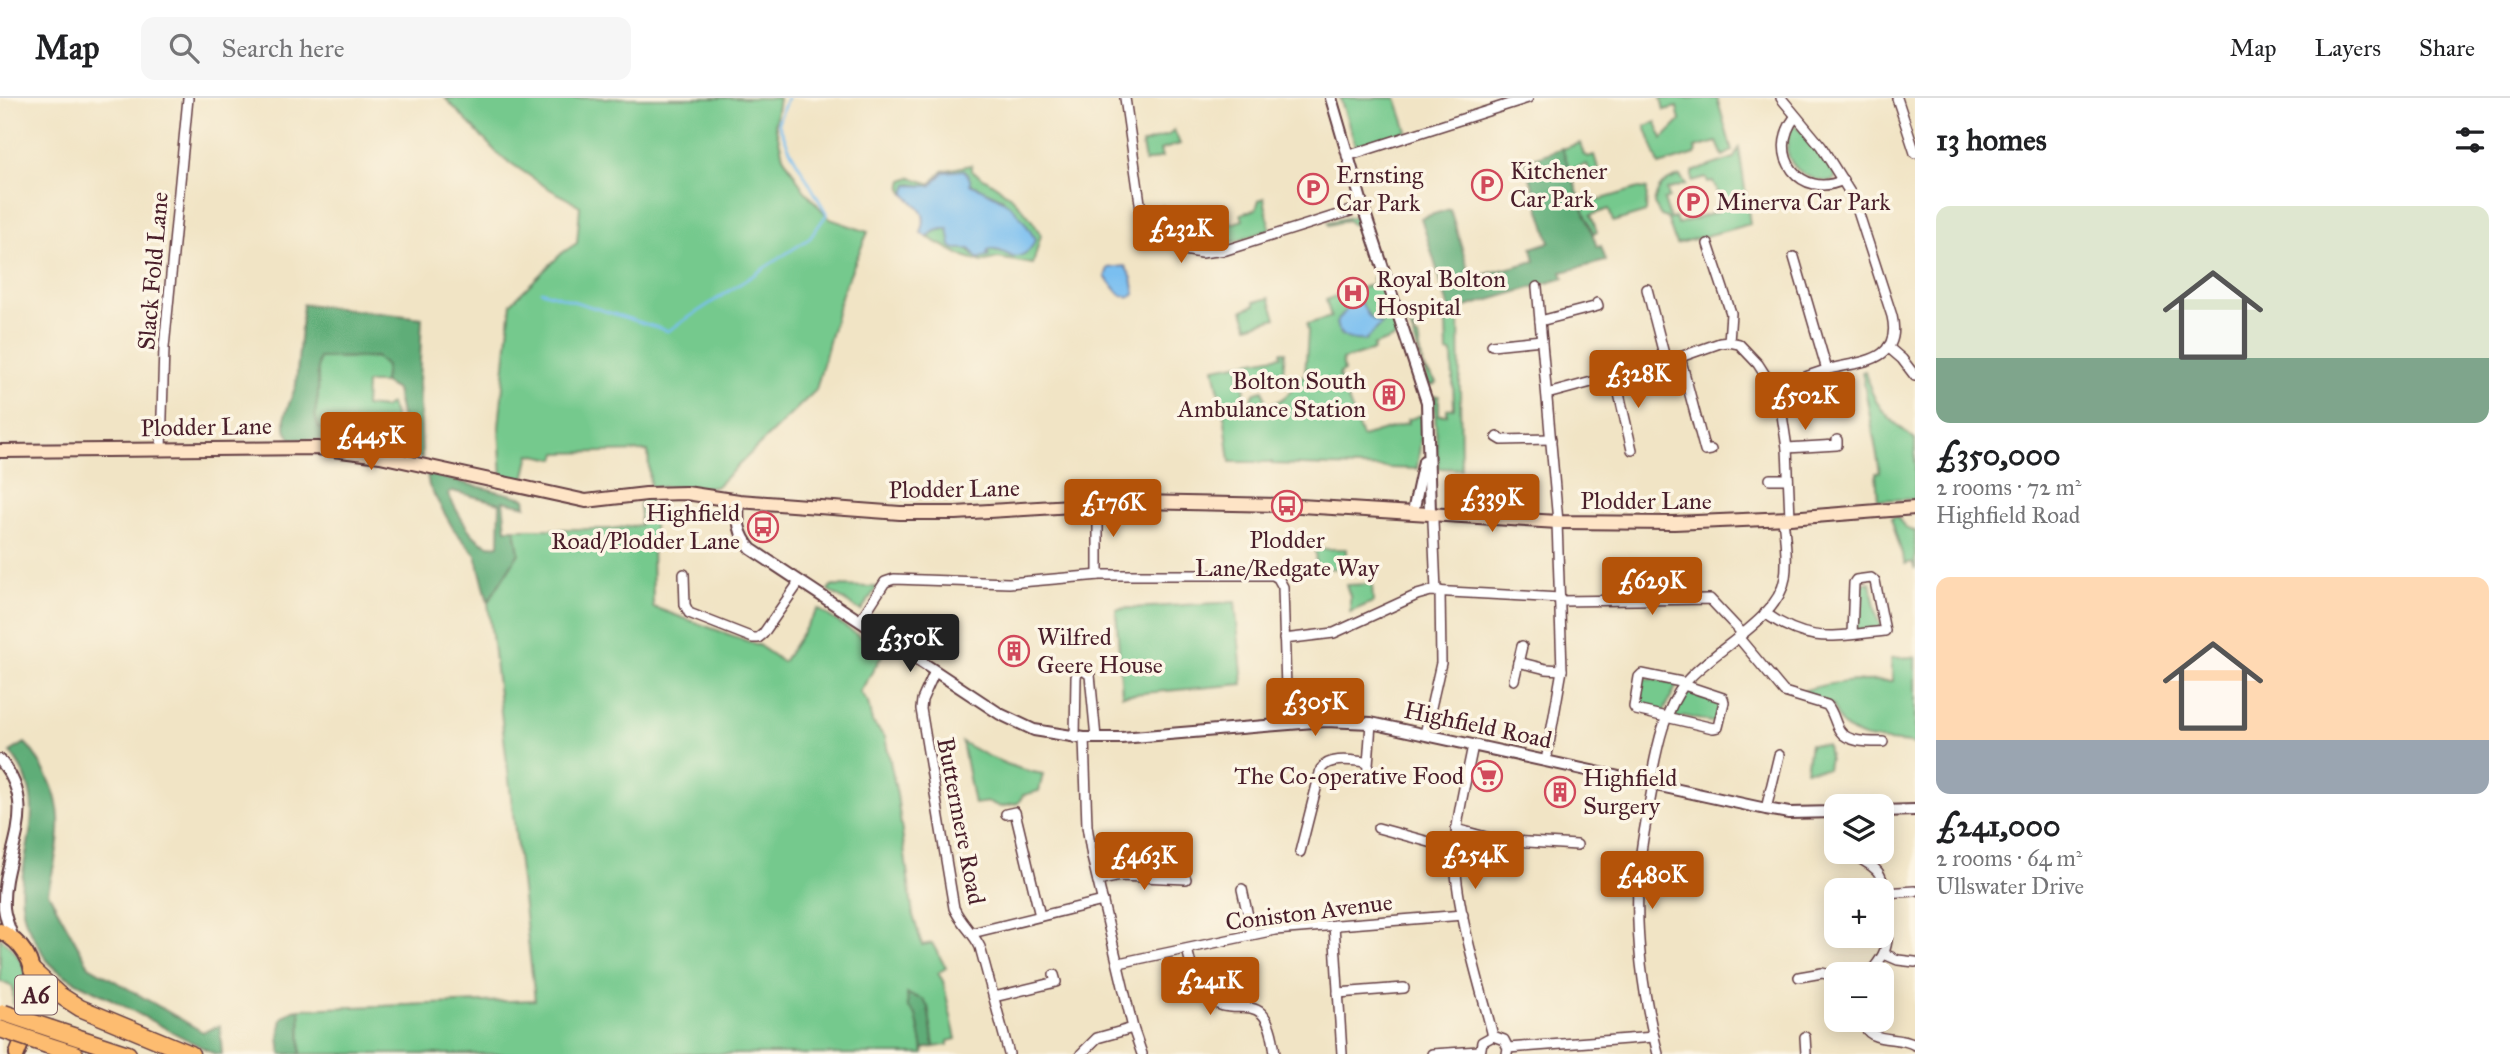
<!DOCTYPE html>
<meta charset="utf-8">
<style>
:root{--surface:#fff;--page:#f6f6f6;--text:#202124;--muted:#757577;--line:#e0e0e0;--accent:#b45309}
body{margin:0;font-family:"IM FELL Great Primer",serif;background:var(--page);color:var(--text);height:100vh;display:flex;flex-direction:column;font-size:26px;white-space:nowrap}
*{box-sizing:border-box;margin:0}
p{font-size:23px;color:var(--muted)}
.icon{flex:none;width:38px;height:38px;fill:none;stroke:currentColor;stroke-width:2;stroke-linecap:round;stroke-linejoin:round}
.map{position:relative;flex:1;overflow:hidden}
.drawer{display:flex;flex-direction:column;background:var(--surface);width:595px}
.drawer>*{flex:none}
.tools{position:absolute;left:1824px;top:696px;display:grid;gap:14px}
.tools a{display:grid;place-items:center;width:70px;height:70px;border-radius:14px;background:var(--surface);box-shadow:0 4px 18px #0003;font-size:35px}
.price{position:absolute;translate:-50% -60px;padding:0 16px;border-radius:7px;background:var(--accent);color:#fff;font-size:23px;line-height:46px;filter:drop-shadow(0 2px 4px #0008)}
.price::after{content:'';position:absolute;left:50%;top:42px;width:21px;height:16px;margin-left:-10px;background:inherit;clip-path:polygon(0 0,100% 0,50% 100%)}
.price.on{background:#222;color:#fff}
ul{padding:0;list-style:none}
li{display:grid;align-content:center;gap:14px;height:371px;padding:0 21px}
li span{display:grid;place-items:center;height:217px;border-radius:14px;color:#555}
li>.icon{margin-inline-start:auto}
span .icon{width:126px;height:126px;fill:#fffc;stroke-width:1}
li b{font-size:30px}
h2{display:flex;justify-content:space-between;align-items:center;height:84px;padding:0 21px;font-size:30px}
header{display:flex;align-items:center;gap:42px;box-sizing:border-box;height:98px;padding:0 35px;background:var(--surface);border-bottom:2px solid var(--line)}
header strong{font-size:33px}
nav{display:flex;gap:38px;margin-inline-start:auto;font-size:24px}
.search{width:490px;height:63px;background:var(--page);display:flex;align-items:center;gap:18px;box-sizing:border-box;padding:0 24px;border-radius:14px;color:var(--muted);font-size:26px}
main{display:flex;flex:1;min-height:0}
.map>svg:first-child{display:block}
.green{fill:#74c98d;stroke:#5f745c;stroke-width:2}
.forest{fill:#5fad78;stroke:#546652;stroke-width:2;fill-rule:evenodd}
.water{fill:#7abff0;stroke:#626f8e;stroke-width:2}
.lines{fill:none;stroke-linecap:round;stroke-linejoin:round}
.stream{stroke:#7abff0;stroke-width:2.5}
.minor-casing{stroke:#633d42;stroke-width:12}
.tertiary-casing{stroke:#633d42;stroke-width:14}
.secondary-casing{stroke:#633d42;stroke-width:16}
.primary-casing{stroke:#633d42;stroke-width:18}
.motorway-casing{stroke:#633d42;stroke-width:19}
.minor{stroke:#fff;stroke-width:9}
.tertiary{stroke:#fff;stroke-width:10}
.secondary{stroke:#fee4c6;stroke-width:12}
.primary{stroke:#fdbc70;stroke-width:14}
.motorway{stroke:#fdbc70;stroke-width:16}
.motorway-bridge-casing{stroke:#633d42;stroke-width:19;stroke-linecap:butt}
.motorway-bridge{stroke:#fdbc70;stroke-width:16}
.labels{text-anchor:middle;dominant-baseline:central;stroke-width:7;stroke-linejoin:round;paint-order:stroke}
.shield{fill:#fcf5e5;stroke:#7f5f63;stroke-width:2}
.shield-label{font-size:23px;font-weight:bold;fill:#4a1f2b}
.poi-label{font-size:24px;fill:#4a1f2b;stroke:#fcf5e5;text-anchor:start}
.street-label{font-size:24px;fill:#4a1f2b;stroke:#fcf5e5}
</style>
<header>
<strong>Map</strong>
<div class="search"><svg class="icon" aria-label="search" viewBox="0 0 24 24"><circle cx="10" cy="10" r="6"/><path d="M15 15l6 6"/></svg>Search here</div>
<nav><a>Map</a><a>Layers</a><a>Share</a></nav>
</header>
<main>
<div class="map">
<svg width="1915" height="956" viewBox="0 0 1915 956">
<rect width="100%" height="100%" fill="#fcf5e5"/>
<filter id="ink" filterUnits="userSpaceOnUse"><feTurbulence type="fractalNoise" baseFrequency=".0143" numOctaves="2"/><feDisplacementMap in="SourceGraphic" scale="14" xChannelSelector="R" yChannelSelector="G"/><feConvolveMatrix kernelMatrix="1 2 1 2 8 2 1 2 1" color-interpolation-filters="sRGB"/></filter>
<filter id="wash" filterUnits="userSpaceOnUse"><feTurbulence type="fractalNoise" baseFrequency=".00686" numOctaves="4" result="noise"/><feDisplacementMap in="SourceGraphic" scale="28" xChannelSelector="R" yChannelSelector="G"/><feGaussianBlur stdDeviation="1.57" result="paint"/><feColorMatrix in="noise" values="0 0 0 0 0 0 0 0 0 0 0 0 0 0 0 0 0 1.4 0 .05"/><feComposite in="paint" operator="in"/></filter>
<g filter="url(#wash)">
<rect width="100%" height="100%" fill="#f1e4c5"/>
<g class="green">
<polygon points="445,0 779,0 775,26 783,58 804,92 830,121 868,134 843,192 816,292 716,389 658,389 650,402 650,415 654,415 654,441 652,441 653,509 758,547 783,564 818,511 884,554 860,594 868,605 872,624 885,639 897,697 913,817 922,847 932,845 946,870 938,875 943,883 956,941 948,943 948,947 934,949 928,909 916,916 924,956 301,956 300,911 535,902 488,504 519,455 515,431 610,431 640,427 640,403 650,387 648,353 557,355 555,361 530,356 523,386 502,381 499,329 511,205 562,155 577,145 580,108 546,89 499,57"/>
<polygon points="1340,0 1396,0 1407,33 1356,49"/>
<polygon points="1661,0 1717,0 1732,53 1723,58 1717,44 1695,50 1696,56 1659,67 1645,28 1656,24 1662,41 1680,23 1677,9 1664,12"/>
<path d="M1795 27 1818 50 1836 79 1831 84C1813 83 1791 74 1787 53 1786 46 1790 36 1791 30Z"/>
<polygon points="1174,32 1180,46 1160,52 1162,59 1145,64 1142,46 1169,37"/>
<polygon points="1580,45 1584,57 1588,59 1594,57 1601,80 1593,83 1587,66 1569,72 1562,51"/>
<path d="M1739 50 1750 126 1676 146 1667 120 1661 118 1654 106C1657 89 1664 82 1680 78L1686 86 1667 92 1669 100 1664 102 1670 121 1675 120 1678 126 1718 114 1716 107 1721 106 1713 83 1708 84 1706 80 1692 84V74L1734 60Z"/>
<path d="M971 67 972 73C1005 93 1021 102 1041 137L1033 166 998 160 982 164 960 157 927 139 935 133 949 130 975 158 987 155 989 151 1000 153 1013 159 1003 101 970 86 938 79C931 91 923 88 910 86L905 96C901 91 901 88 903 82L911 79 931 86 943 73Z"/>
<polygon points="1639,90 1647,91 1646,114 1613,124 1609,111 1591,117 1597,134 1593,136 1582,107"/>
<path d="M1264 100 1270 130 1266 133C1234 144 1196 162 1166 137 1158 131 1154 123 1148 116L1150 113 1163 108 1167 117 1180 115 1190 140 1207 133 1213 116 1226 113 1231 126 1243 122 1241 116 1256 111 1259 102Z"/>
<path d="M1355 118 1362 123 1404 248 1398 238 1373 248 1374 252 1342 262 1344 273 1340 275 1339 278 1362 339 1408 325 1407 322 1424 316 1417 371 1272 366V364H1230L1225 323 1214 270 1281 258V254H1285L1283 273 1272 275 1271 272 1252 278 1245 271 1239 273 1244 280 1245 304 1251 303 1255 294 1263 292 1266 307C1282 304 1293 295 1298 278L1303 279 1305 277 1308 234 1307 226 1331 219 1326 202 1374 186 1372 180 1378 179 1362 129H1356L1347 122 1329 127 1328 124Z"/>
<polygon points="1269,200 1276,220 1248,228 1243,212 1255,207 1254,204"/>
<polygon points="1449,211 1459,211 1461,371 1438,370 1434,298 1439,298 1439,317 1447,317 1447,311 1454,310 1452,255 1447,255 1446,225 1414,226 1414,238 1418,239 1423,269 1437,285 1429,288 1409,224 1410,213 1414,223"/>
<path d="M376 259 386 268 384 285H366L365 308 384 310 390 306 400 335 318 330C312 311 317 313 318 296 319 283 316 273 319 260Z"/>
<path d="M1865 273C1874 311 1887 318 1915 342V401L1878 402 1876 375 1880 374 1862 274Z"/>
<path d="M1897 418C1901 425 1907 433 1915 433V471L1912 464 1905 466 1891 420Z"/>
<polygon points="1315,451 1346,451 1346,470 1316,471"/>
<polygon points="1870,484 1878,523 1881,526 1880,530 1856,532 1854,525 1858,521 1858,487"/>
<polygon points="1372,486 1373,504 1350,514 1350,498 1346,487"/>
<polygon points="831,488 876,489 877,489 861,513 828,492"/>
<polygon points="1235,504 1243,586 1122,597 1116,511"/>
<path d="M1915 559V646C1892 642 1859 645 1842 626 1838 622 1835 612 1832 607L1797 595C1827 583 1861 582 1893 583L1891 560Z"/>
<polygon points="1643,580 1678,585 1662,617 1637,608"/>
<polygon points="1688,593 1697,595 1699,599 1718,603 1720,605 1716,625 1684,618 1680,621 1674,619"/>
<path d="M962 644C988 659 1013 671 1043 676L1039 693 1023 697 1018 705 1000 709 989 704 974 706Z"/>
<polygon points="1810,646 1827,647 1829,659 1827,671 1806,672"/>
<path d="M0 840C28 862 29 878 26 911L13 907V889L0 883Z"/>
</g>
<g class="forest">
<polygon points="1562,50 1597,149 1601,148 1606,163 1562,174 1564,180 1459,211 1449,211 1421,120 1450,111 1471,180 1535,163 1532,150 1550,144 1525,63"/>
<path d="M303 206 422 220 419 284 422 360 409 358 396 292 384 285 386 268 376 259 319 260C316 273 319 284 318 296 317 312 312 313 319 330L400 335 401 349 397 354 325 342 292 341 285 332V317L296 287Z"/>
<path d="M427 376 525 400 526 408 503 403 506 431H515L519 455 488 504 476 457 454 432 429 388ZM452 393 500 405 499 447C474 453 458 414 448 396Z"/>
<path d="M25 645C34 653 38 662 44 672 69 715 58 749 48 794L89 868 203 934 220 928 222 956H215C180 938 145 920 111 901 90 890 63 881 47 862 43 857 40 849 36 843 33 837 29 831 26 824 6 764 60 715 10 654Z"/>
<polygon points="907,896 923,901 928,909 934,949 923,951 916,917 908,909"/>
<polygon points="300,911 301,956 281,956 279,939 282,920 293,912"/>
</g>
<g class="water">
<path d="M964 72 970 81V86C1007 103 1014 105 1035 141 1032 152 1025 158 1013 159L1000 153 989 151 987 155 989 157 978 161 970 151H955L951 148 948 130 935 133 927 139 921 135C929 114 919 111 905 96L908 87 931 88 944 74Z"/>
<polygon points="1125,168 1132,180 1135,196 1129,199 1121,197 1105,179 1108,170"/>
<path d="M1352 205H1362C1366 216 1370 222 1382 226L1365 242C1351 243 1339 241 1336 225Z"/>
</g>
<g class="lines">
<polyline class="stream" points="541,193 668,233 810,140 827,116 790,52 778,25 787,0"/>
</g>
</g>
<g filter="url(#ink)">
<g class="lines">
<g class="minor-casing">
<g id="minor">
<polyline points="1125,0 1141,112 1153,134 1161,142 1179,151 1201,155 1226,152 1363,109"/>
<polyline points="1897,0 1915,55"/>
<path d="M1795 19C1766 57 1801 102 1843 82"/>
<polyline points="1347,58 1528,0"/>
<polyline points="1708,146 1731,215 1729,244"/>
<polyline points="1794,159 1827,272"/>
<polyline points="1537,189 1558,424"/>
<polyline points="1647,191 1666,264"/>
<polyline points="1540,223 1598,208 1597,205"/>
<polyline points="1492,247 1542,242"/>
<polyline points="1888,249 1902,261 1915,278"/>
<polyline points="1680,259 1705,353 1711,352"/>
<polyline points="1615,278 1632,352"/>
<path d="M1774 291C1791 285 1808 277 1826 272 1857 263 1903 266 1892 218L1854 101 1821 48 1781 0"/>
<polyline points="1547,296 1666,264 1720,245 1729,244 1739,246 1758,266 1774,291 1782,317 1787,350 1790,420"/>
<polyline points="1497,339 1502,342 1551,341"/>
<polyline points="1787,350 1837,347 1837,342"/>
<polyline points="161,351 164,250 188,0"/>
<polyline points="1770,381 1788,381"/>
<polyline points="1433,423 1436,493"/>
<polyline points="684,476 685,507 689,515 753,540 758,540 763,536 800,483"/>
<polyline points="1098,477 1098,405"/>
<polyline points="1560,503 1710,501 1742,535"/>
<path d="M1765 515C1810 547 1833 538 1885 533L1875 483 1871 480 1856 482 1854 485 1852 536"/>
<polyline points="860,523 885,484 894,481 1009,485 1100,477 1273,477 1278,480 1283,489 1287,626"/>
<path d="M1738 539 1784 594 1827 607C1834 615 1834 624 1840 633 1848 645 1871 644 1883 644"/>
<polyline points="1284,541 1334,535 1417,497 1431,493 1560,500"/>
<polyline points="1518,564 1546,571 1562,572"/>
<path d="M935 573 922 602 921 611 954 810C961 826 973 834 980 849L1009 956"/>
<polyline points="1514,582 1522,548"/>
<polyline points="1684,587 1723,600 1724,604 1718,629 1713,630 1636,612 1634,609 1639,579 1642,576 1686,585"/>
<polyline points="1425,636 1441,565 1440,493"/>
<polyline points="1075,640 1076,579 1078,574 1083,572 1090,577 1096,640"/>
<polyline points="1084,640 1087,728 1092,759 1133,930 1142,956"/>
<path d="M1473 647C1467 680 1457 714 1455 748 1453 803 1479 883 1493 938"/>
<polyline points="1546,663 1562,572 1557,424"/>
<polyline points="1367,681 1371,625"/>
<path d="M1650 686C1657 650 1663 614 1686 584 1712 552 1778 523 1785 480 1788 461 1785 439 1783 420"/>
<path d="M1653 686C1647 720 1639 754 1638 789 1636 844 1644 902 1658 956"/>
<polyline points="1766,711 1779,657"/>
<polyline points="1006,716 1015,714 1040,818"/>
<polyline points="1378,730 1455,751"/>
<polyline points="1456,731 1497,742 1577,747"/>
<path d="M1300 754 1321 671C1329 658 1354 663 1367 664"/>
<path d="M1852 754C1859 762 1871 765 1878 774 1888 788 1891 838 1884 854 1881 862 1874 869 1869 877"/>
<polyline points="1098,783 1120,778 1186,781"/>
<polyline points="1242,791 1252,836"/>
<polyline points="1885,795 1915,793"/>
<polyline points="1334,827 1342,956"/>
<polyline points="972,835 1103,803"/>
<path d="M1187 851C1191 866 1194 886 1205 897 1234 928 1267 880 1275 956"/>
<polyline points="1884,856 1898,862 1915,864"/>
<polyline points="1119,865 1275,832 1463,817"/>
<polyline points="1799,879 1822,875 1836,878"/>
<polyline points="1338,895 1404,890"/>
<polyline points="994,899 1056,884 1054,877"/>
<path d="M1862 922C1869 948 1895 936 1915 947"/>
<polyline points="1805,939 1806,956"/>
<polyline points="1508,950 1654,939"/>
<polyline points="1081,956 1097,940 1133,930"/>
<polyline points="1432,956 1479,953"/>
<polyline points="1480,956 1482,944 1493,938 1504,942 1508,950 1507,956"/>
</g>
</g>
<g class="tertiary-casing">
<g id="tertiary">
<polyline points="1331,0 1363,109 1427,304 1430,415"/>
<path d="M739 403C737 423 738 435 751 451L1000 616 1034 632 1084 640H1121L1326 623 1371 625 1766 711 1789 715 1836 714"/>
<polyline points="1413,414 1424,363"/>
<path d="M0 662C43 713 1 756 4 810 5 821 10 832 14 842"/>
<polyline points="1881,713 1915,712"/>
</g>
</g>
<g class="secondary-casing">
<polyline id="secondary" points="0,353 317,350 380,358 586,403 646,396 686,395 739,403 900,415 956,415 1139,404 1284,407 1558,424 1674,425 1790,420 1915,410"/>
</g>
<g class="primary-casing">
<path id="primary" d="M0 833C51 859 34 914 17 956"/>
</g>
<g class="motorway-casing">
<g id="motorway">
<polyline points="32,872 58,896 80,910 191,956"/>
<polyline points="52,931 128,956"/>
<polyline points="47,947 75,956"/>
</g>
</g>
<use href="#minor" class="minor"/>
<use href="#tertiary" class="tertiary"/>
<use href="#secondary" class="secondary"/>
<use href="#primary" class="primary"/>
<use href="#motorway" class="motorway"/>
<g class="motorway-bridge-casing">
<g id="motorway-bridge">
<polyline points="4,915 52,931"/>
<polyline points="0,931 47,947"/>
</g>
</g>
<use href="#motorway-bridge" class="motorway-bridge"/>
</g>
</g>
<defs>
<g id="parking-ring" transform="scale(1.575)"><circle r="9.5" fill="#fcf5e5" stroke="#d1495b" stroke-width="1.5"/><path d="M-3.5-5.5H1a3.5 3.5 0 0 1 0 7H-1V5.5H-3.5ZM-1-3.4V-.6H.8a1.4 1.4 0 0 0 0-2.8Z" fill="#d1495b"/></g>
<g id="hospital-ring" transform="scale(1.575)"><circle r="9.5" fill="#fcf5e5" stroke="#d1495b" stroke-width="1.5"/><path d="M-5-5h3v3.5h4V-5h3V5h-3V1.5h-4V5h-3Z" fill="#d1495b"/></g>
<g id="building-ring" transform="scale(1.575)"><circle r="9.5" fill="#fcf5e5" stroke="#d1495b" stroke-width="1.5"/><path d="M-4-6H4V6H1V3H-1V6H-4ZM-2.5-4.3h1.7v1.8h-1.7ZM.8-4.3h1.7v1.8H.8ZM-2.5-1h1.7V.8h-1.7ZM.8-1h1.7V.8H.8Z" fill="#d1495b"/></g>
<g id="bus-ring" transform="scale(1.575)"><circle r="9.5" fill="#fcf5e5" stroke="#d1495b" stroke-width="1.5"/><path d="M-5-6H5V4H4V6H2V4H-2V6H-4V4H-5ZM-3.5-4V0h7V-4ZM-3.5 1.2v1.5H-2V1.2ZM2 1.2v1.5H3.5V1.2Z" fill="#d1495b"/></g>
<g id="supermarket-ring" transform="scale(1.575)"><circle r="9.5" fill="#fcf5e5" stroke="#d1495b" stroke-width="1.5"/><path d="M-6-5.5h2.5l.6 2H6L4.5 2H-2.5L-4.4-4H-6ZM-1.5 3.2a1.3 1.3 0 1 0 .1 0ZM3 3.2a1.3 1.3 0 1 0 .1 0Z" fill="#d1495b"/></g>
</defs>
<g fill-rule="evenodd">
<use href="#parking-ring" x="1487" y="87"/>
<use href="#parking-ring" x="1313" y="91"/>
<use href="#parking-ring" x="1693" y="104"/>
<use href="#hospital-ring" x="1353" y="195"/>
<use href="#building-ring" x="1389" y="297"/>
<use href="#bus-ring" x="1287" y="408"/>
<use href="#bus-ring" x="763" y="429"/>
<use href="#building-ring" x="1014" y="553"/>
<use href="#supermarket-ring" x="1487" y="678"/>
<use href="#building-ring" x="1560" y="694"/>
</g>
<g class="labels">
<rect class="shield" x="15" y="877.5" width="42" height="39" rx="5"/>
<g class="shield-label">
<text x="36" y="897">A6</text>
</g>
<g class="poi-label">
<text x="1510" y="73">Kitchener<tspan x="1510" dy="28">Car Park</tspan></text>
<text x="1336" y="77">Ernsting<tspan x="1336" dy="28">Car Park</tspan></text>
<text x="1716" y="104">Minerva Car Park</text>
<text x="1376" y="181">Royal Bolton<tspan x="1376" dy="28">Hospital</tspan></text>
<text x="1366" y="283" text-anchor="end">Bolton South<tspan x="1366" dy="28">Ambulance Station</tspan></text>
<text x="740" y="415" text-anchor="end">Highfield<tspan x="740" dy="28">Road/Plodder Lane</tspan></text>
<text x="1287" y="442" text-anchor="middle">Plodder<tspan x="1287" dy="28">Lane/Redgate Way</tspan></text>
<text x="1037" y="539">Wilfred<tspan x="1037" dy="28">Geere House</tspan></text>
<text x="1464" y="678" text-anchor="end">The Co-operative Food</text>
<text x="1583" y="680">Highfield<tspan x="1583" dy="28">Surgery</tspan></text>
</g>
<g class="street-label">
<text transform="translate(153 173) rotate(-85)">Slack Fold Lane</text>
<text transform="translate(206 329) rotate(-1)">Plodder Lane</text>
<text transform="translate(954 391) rotate(-1)">Plodder Lane</text>
<text x="1646" y="403">Plodder Lane</text>
<text transform="translate(1478 627) rotate(12)">Highfield Road</text>
<text transform="translate(961 723) rotate(79)">Buttermere Road</text>
<text transform="translate(1309 814) rotate(-7)">Coniston Avenue</text>
</g>
</g>
</svg>
<div class="tools">
<a><svg class="icon" aria-label="layers" viewBox="0 0 24 24"><path d="M12 4l9 5-9 5-9-5zM3 14l9 5 9-5"/></svg></a>
<a>+</a>
<a>−</a>
</div>
<b class="price" style="left:1181px;top:167px">£232K</b>
<b class="price" style="left:1638px;top:312px">£328K</b>
<b class="price" style="left:1805px;top:334px">£502K</b>
<b class="price" style="left:371px;top:374px">£445K</b>
<b class="price" style="left:1492px;top:436px">£339K</b>
<b class="price" style="left:1113px;top:441px">£176K</b>
<b class="price" style="left:1652px;top:519px">£629K</b>
<b class="price on" style="left:910px;top:576px">£350K</b>
<b class="price" style="left:1315px;top:640px">£305K</b>
<b class="price" style="left:1475px;top:793px">£254K</b>
<b class="price" style="left:1144px;top:794px">£463K</b>
<b class="price" style="left:1652px;top:813px">£480K</b>
<b class="price" style="left:1210px;top:919px">£241K</b>
</div>
<section class="drawer">
<h2>13 homes<svg class="icon" aria-label="filters" viewBox="0 0 24 24"><path d="M4 7h16M4 17h16"/><circle cx="9" cy="7" r="2"/><circle cx="15" cy="17" r="2"/></svg></h2>
<ul>
<li><span style="background:linear-gradient(#dfe7d0 70%,#7fa58c 0)"><svg class="icon" aria-label="home" viewBox="0 0 24 24"><path d="M3 11l9-7 9 7M6 9v11h12V9"/></svg></span><div><b>£350,000</b><p>2 rooms · 72 m²</p><p>Highfield Road</p></div></li>
<li><span style="background:linear-gradient(#ffd9b3 75%,#9aa5b1 0)"><svg class="icon" aria-label="home" viewBox="0 0 24 24"><path d="M3 11l9-7 9 7M6 9v11h12V9"/></svg></span><div><b>£241,000</b><p>2 rooms · 64 m²</p><p>Ullswater Drive</p></div></li>
</ul>
</section>
</main>
